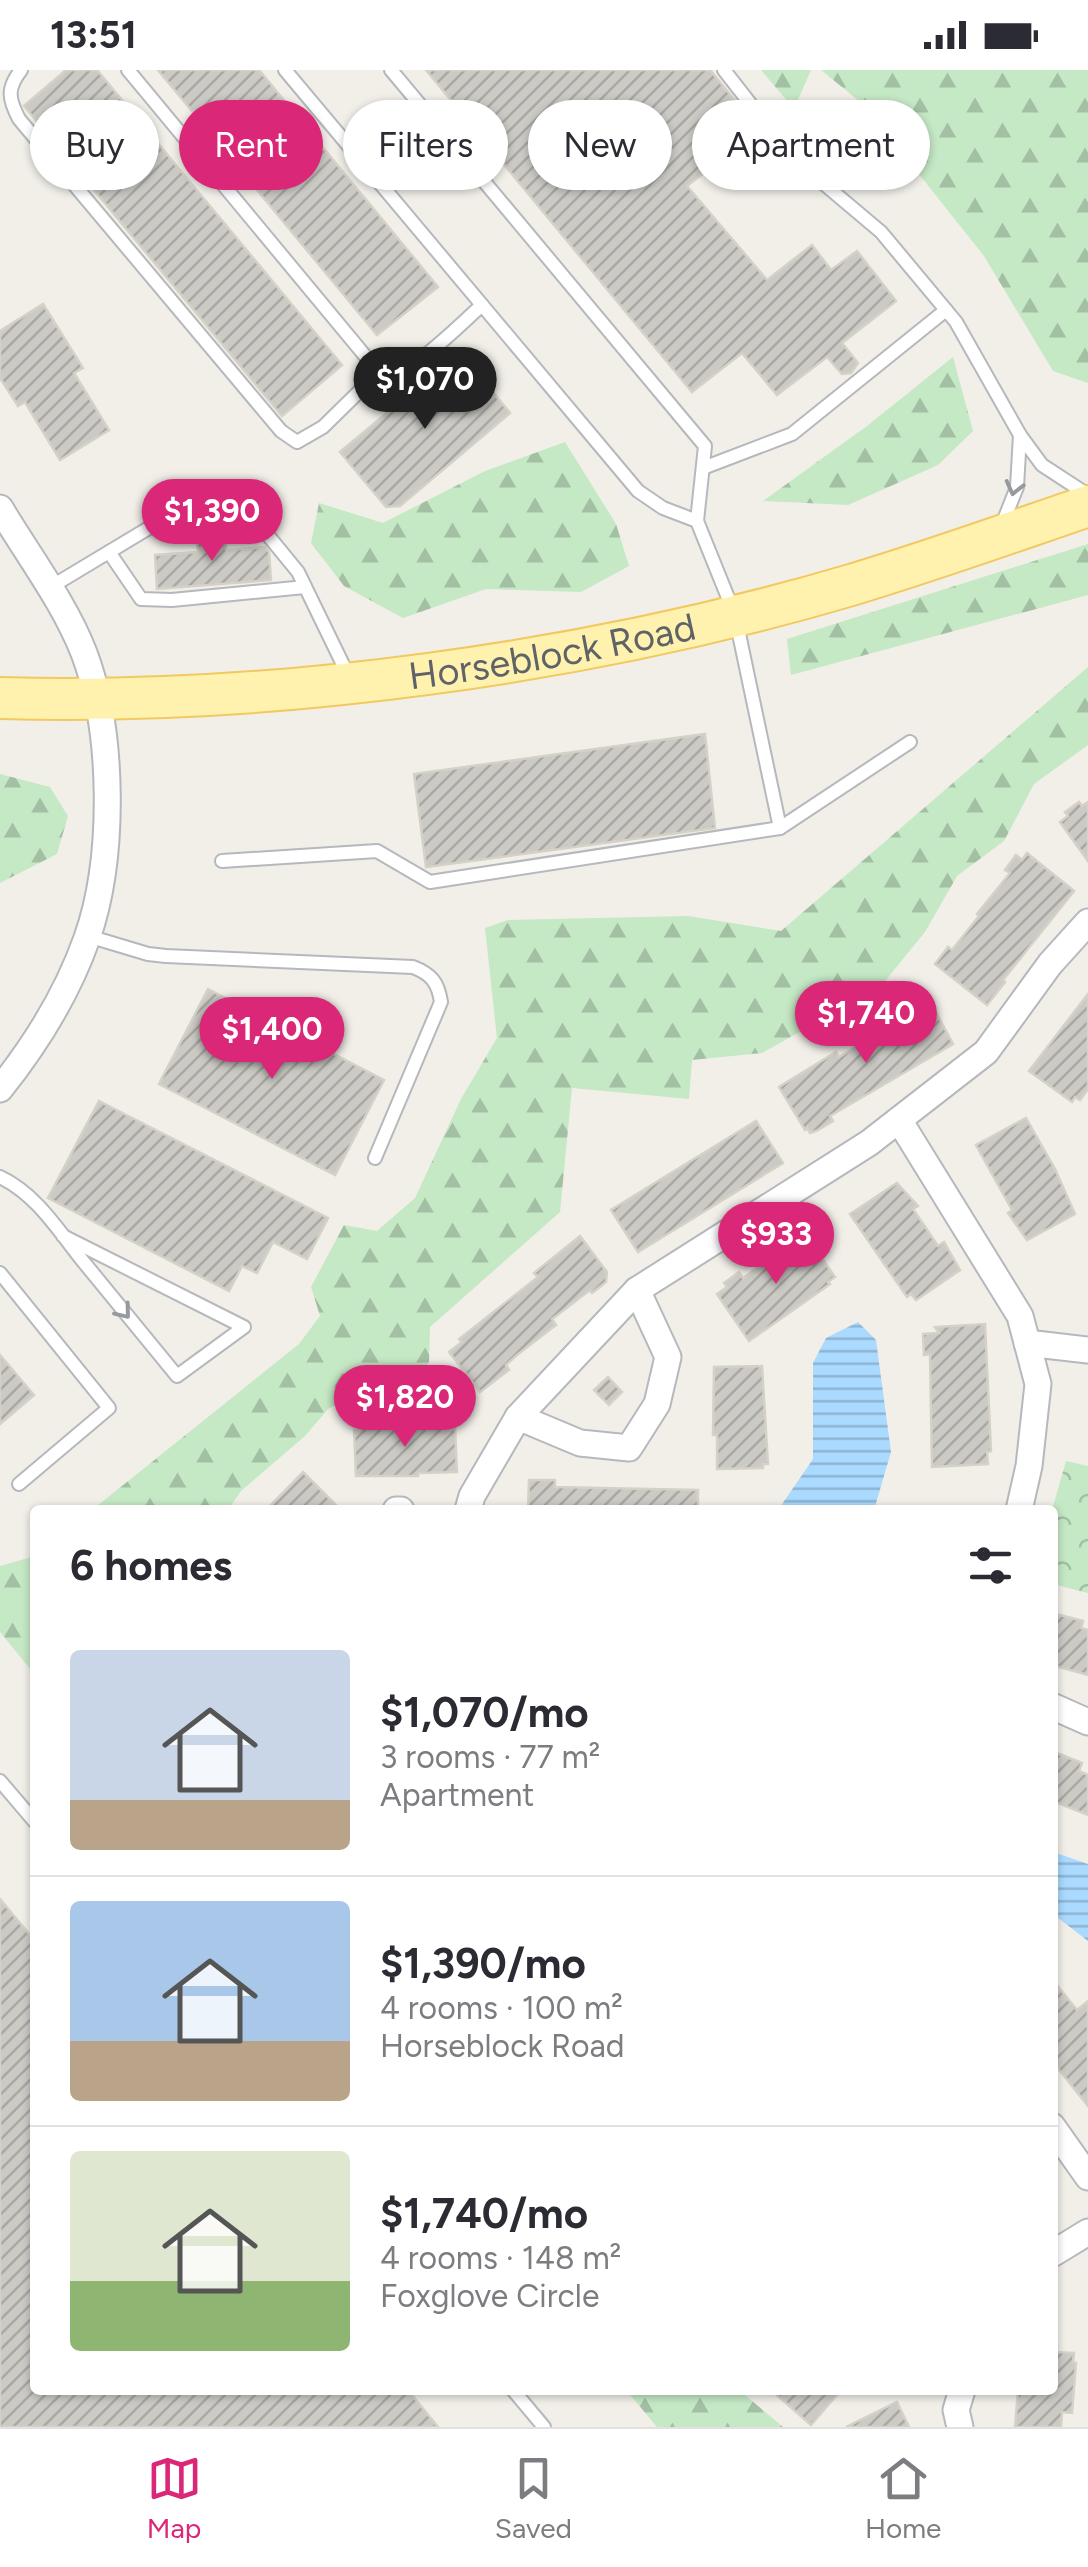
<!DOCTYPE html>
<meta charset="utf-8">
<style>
:root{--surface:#fff;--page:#f2f2f3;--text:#2b2b33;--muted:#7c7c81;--line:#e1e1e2;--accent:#db2777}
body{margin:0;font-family:Figtree,sans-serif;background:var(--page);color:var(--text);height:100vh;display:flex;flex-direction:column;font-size:38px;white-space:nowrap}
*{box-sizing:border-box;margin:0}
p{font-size:32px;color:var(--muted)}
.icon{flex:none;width:55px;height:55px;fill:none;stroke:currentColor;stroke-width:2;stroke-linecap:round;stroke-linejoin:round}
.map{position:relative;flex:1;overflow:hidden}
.details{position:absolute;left:30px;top:1435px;width:1028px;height:890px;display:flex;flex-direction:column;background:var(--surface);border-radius:10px;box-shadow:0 2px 8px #0004}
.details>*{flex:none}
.guide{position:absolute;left:30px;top:30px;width:1030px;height:90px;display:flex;gap:20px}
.price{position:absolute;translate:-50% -85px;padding:0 22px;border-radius:35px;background:var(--accent);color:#fff;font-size:32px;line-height:65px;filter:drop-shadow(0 2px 5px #0008)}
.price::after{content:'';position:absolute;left:50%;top:60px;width:30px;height:22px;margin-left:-15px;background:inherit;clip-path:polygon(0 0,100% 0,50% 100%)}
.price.active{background:#222;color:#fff}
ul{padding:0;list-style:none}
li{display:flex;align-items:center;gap:30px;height:250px;padding:0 40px}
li+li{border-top:2px solid var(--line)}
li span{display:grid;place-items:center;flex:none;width:280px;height:200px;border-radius:10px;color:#555}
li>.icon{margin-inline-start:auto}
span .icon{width:120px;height:120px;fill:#fffc;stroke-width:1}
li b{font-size:42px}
h2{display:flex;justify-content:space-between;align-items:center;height:120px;padding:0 40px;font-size:42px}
.pill{padding:0 35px;border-radius:45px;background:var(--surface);box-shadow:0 2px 8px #0004;font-size:35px;line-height:90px}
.pill.active{background:var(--accent);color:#fff}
.status{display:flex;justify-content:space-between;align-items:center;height:70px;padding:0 50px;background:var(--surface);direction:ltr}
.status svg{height:28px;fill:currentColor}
.tabs{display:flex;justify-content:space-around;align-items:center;height:140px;border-top:2px solid var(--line);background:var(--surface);font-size:28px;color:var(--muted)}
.tabs a{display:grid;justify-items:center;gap:5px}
.tabs .active{color:var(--accent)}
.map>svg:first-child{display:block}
.forest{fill:url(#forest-firs)}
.park{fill:url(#park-crowns)}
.water{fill:url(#water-rules)}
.building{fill:url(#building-hatch);stroke:#d6d1c6;stroke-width:2.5}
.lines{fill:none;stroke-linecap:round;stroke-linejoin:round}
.service-casing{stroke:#b5b8bc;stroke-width:16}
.minor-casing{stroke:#b5b8bc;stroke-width:29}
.primary-casing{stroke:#f2c960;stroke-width:44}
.service{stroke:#fff;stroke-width:12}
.minor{stroke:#fff;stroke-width:25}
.primary{stroke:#fff2af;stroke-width:40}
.oneway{stroke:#979a9d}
.labels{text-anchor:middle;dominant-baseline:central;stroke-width:8;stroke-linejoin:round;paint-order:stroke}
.street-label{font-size:38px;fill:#5f6368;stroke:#fff}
</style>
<div class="status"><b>13:51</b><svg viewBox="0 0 49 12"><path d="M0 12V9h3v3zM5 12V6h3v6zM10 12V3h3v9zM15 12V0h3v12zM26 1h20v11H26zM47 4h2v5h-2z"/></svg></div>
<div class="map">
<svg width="1088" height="2357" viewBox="0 0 1088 2357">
<defs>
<pattern id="forest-firs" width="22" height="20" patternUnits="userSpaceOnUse" patternTransform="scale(2.5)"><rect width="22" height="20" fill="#c5e8c5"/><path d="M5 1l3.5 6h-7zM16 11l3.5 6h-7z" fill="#a3c0a4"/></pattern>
<pattern id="park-crowns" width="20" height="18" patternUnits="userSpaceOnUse" patternTransform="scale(2.5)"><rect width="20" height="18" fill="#c5e8c5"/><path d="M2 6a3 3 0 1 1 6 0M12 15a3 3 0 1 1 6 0" fill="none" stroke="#a3c0a4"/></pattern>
<pattern id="water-rules" width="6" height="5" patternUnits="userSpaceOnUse" patternTransform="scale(2.5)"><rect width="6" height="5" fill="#aadaff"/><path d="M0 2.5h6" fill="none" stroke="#8eb4d2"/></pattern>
<pattern id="building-hatch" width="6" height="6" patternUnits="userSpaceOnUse" patternTransform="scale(2.5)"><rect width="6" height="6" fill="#cccac5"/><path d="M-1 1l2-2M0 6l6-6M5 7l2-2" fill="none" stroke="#a9a8a4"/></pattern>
</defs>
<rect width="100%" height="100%" fill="#f1efe8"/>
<g class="forest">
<polygon points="761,0 811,0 794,39"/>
<polygon points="821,0 1088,0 1088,313 1053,301 984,186 864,35"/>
<polygon points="953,287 973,361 938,395 848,435 763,431 867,356"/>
<polygon points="565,372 616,454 629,496 581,522 486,519 403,548 344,516 311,473 319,433 383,453 485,401"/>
<polygon points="1088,474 1088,525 791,605 787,569"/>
<polygon points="1088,597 1088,675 1034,714 1004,771 957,806 925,862 881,916 762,983 692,990 689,1029 572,1018 560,1142 430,1257 429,1292 410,1317 375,1313 328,1339 305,1366 241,1421 228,1440 92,1440 299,1274 320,1246 311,1217 344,1155 377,1161 415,1128 461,1029 497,968 485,858 508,850 688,846 781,861"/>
<polygon points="0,704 50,717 68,746 57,784 0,813"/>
<polygon points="35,1486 35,1605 0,1562 0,1496"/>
<polygon points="626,2320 739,2320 783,2357 657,2357"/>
</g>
<polygon class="park" points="1066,1391 1088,1396 1088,1523 1053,1514 1052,1440"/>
<g class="water">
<polygon points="858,1252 876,1270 891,1382 874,1440 778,1440 813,1389 813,1293 826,1268"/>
<polygon points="1053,1782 1088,1794 1088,1871 1053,1844"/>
</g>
<g class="building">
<polygon points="66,0 97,0 342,295 282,346 24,36"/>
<polygon points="158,0 259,0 438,217 377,265"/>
<polygon points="426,0 710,0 738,34 718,52 736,78 687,116 767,210 812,175 831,200 857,181 896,231 842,273 858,293 851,303 842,304 827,287 777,325 742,283 692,322"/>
<polygon points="43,234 83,298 74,303 109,360 60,390 25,332 18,336 0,308 0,261"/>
<polygon points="460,282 510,343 400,436 386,437 340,382"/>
<polygon points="224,458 226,480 265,477 269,482 271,510 157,519 155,485 198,482 196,460"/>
<polygon points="705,664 715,758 426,797 414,704"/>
<polygon points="1079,732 1082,736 1088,732 1088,791 1060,752 1068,746 1065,742"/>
<polygon points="1027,783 1074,821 1003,910 1005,912 987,935 935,894 948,877 952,880 979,846 977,844 1010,803 1005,800 1016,785 1022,790"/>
<polygon points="208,919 384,1010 335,1105 159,1014"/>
<polygon points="1088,924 1088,1019 1080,1030 1075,1027 1072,1032 1029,1001"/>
<polygon points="929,929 953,974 830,1046 833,1051 816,1061 810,1063 807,1058 805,1060 779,1017 836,982 839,987 869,969 866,964"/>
<polygon points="99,1031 328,1148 307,1189 273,1172 257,1203 242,1196 229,1221 48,1128"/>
<polygon points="1026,1048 1055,1099 1075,1144 1027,1170 1008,1143 1012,1140 976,1075"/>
<polygon points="756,1051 783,1093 638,1182 611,1140"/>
<polygon points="897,1113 918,1136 913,1139 938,1176 944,1172 960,1200 916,1230 911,1224 907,1227 850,1144"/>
<polygon points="805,1164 835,1207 828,1212 830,1214 749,1271 717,1224 727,1217 724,1213 739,1202 743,1208"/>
<polygon points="580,1166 607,1202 606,1212 592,1223 590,1220 552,1249 556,1255 517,1285 506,1295 509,1300 480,1322 449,1282 462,1272 459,1269 538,1207 534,1203"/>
<polygon points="985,1254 991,1381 987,1382 988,1394 932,1397 930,1284 924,1285 923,1264 939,1263 935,1257"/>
<polygon points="0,1285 34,1325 0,1354"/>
<polygon points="762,1296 768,1394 763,1394 763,1398 717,1399 717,1365 713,1365 714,1297"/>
<polygon points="608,1307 622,1322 609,1335 594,1320"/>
<polygon points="450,1353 450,1358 455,1358 457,1402 418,1403 418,1406 356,1406 354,1360 359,1360 359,1356"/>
<polygon points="303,1402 341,1440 266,1440"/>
<polygon points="529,1410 555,1410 555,1417 698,1420 698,1440 528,1440"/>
<polygon points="1052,1543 1083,1551 1081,1558 1088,1560 1088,1605 1052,1595"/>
<polygon points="1057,1683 1082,1693 1079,1701 1088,1705 1088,1745 1052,1731 1052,1694"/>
<polygon points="0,1829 35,1871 35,2320 408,2320 438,2357 0,2357"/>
<polygon points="1052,1909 1077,1940 1088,1931 1088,2036 1052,1991"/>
<polygon points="1052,2282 1074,2283 1073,2292 1076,2293 1072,2343 1062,2342 1061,2357 1015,2357 1018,2320 1052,2320"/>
<polygon points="771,2320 841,2320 811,2355"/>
<polygon points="897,2332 909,2357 846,2357"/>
</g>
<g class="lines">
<g class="service-casing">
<g id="service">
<path d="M21 0C7 18 8 28 19 49L281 361 297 372 323 357 381 300"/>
<path d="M128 0 371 293C378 298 385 303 393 302 415 301 464 251 482 235"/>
<polyline points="285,0 638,421 663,438 697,451 735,545 780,758"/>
<polyline points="391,0 705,376 697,451"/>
<polyline points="724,0 792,87 881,162 956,252 1020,365 1042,395 1088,425"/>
<polyline points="703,398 792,364 946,240"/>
<polyline points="1002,455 1017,417 1020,365"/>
<polyline points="109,482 141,529 172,530 305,517"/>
<polyline points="49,518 207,423 262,458 298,502 350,609"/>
<polyline points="222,791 377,781 430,812 780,758 910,672"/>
<path d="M88 866 148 884 166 886 413 897C431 904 438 912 441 932L375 1088"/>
<path d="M0 1107C36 1124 58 1160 82 1190 114 1229 145 1267 177 1306L244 1257 63 1166"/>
<polyline points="0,1203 109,1338 19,1414"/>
<polyline points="0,1711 35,1752"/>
<polyline points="513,2320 544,2357"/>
</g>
</g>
<g class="minor-casing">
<g id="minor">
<path d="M0 438C28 485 64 532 84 583 114 662 115 788 87 868 68 922 36 974 0 1019"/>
<polyline points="899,1050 1020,1246 1038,1314 1029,1396 1019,1440"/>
<polyline points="1027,1273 1088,1280"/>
<polyline points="518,1347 580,1373 629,1378 657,1334 668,1287 637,1220"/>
<polyline points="396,1440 401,1440"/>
<polyline points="468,1440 472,1426 518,1347 637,1220 869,1073 986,982 1050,894 1088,852"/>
<polyline points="1052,1636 1088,1652"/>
<polyline points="1052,2056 1088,2107"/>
<polyline points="1052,2184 1088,2162"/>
<polyline points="960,2357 956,2340 962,2320"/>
</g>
</g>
<g class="primary-casing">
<g id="primary">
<path id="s1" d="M0 628C275 636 587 593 851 515 931 491 1009 463 1088 436"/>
</g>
</g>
<use href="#service" class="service"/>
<use href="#minor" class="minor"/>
<use href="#primary" class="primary"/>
</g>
<defs><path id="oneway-chevron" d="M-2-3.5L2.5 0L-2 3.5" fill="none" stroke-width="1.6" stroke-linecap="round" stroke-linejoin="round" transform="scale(2.5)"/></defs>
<g class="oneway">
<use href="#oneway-chevron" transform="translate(1014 418) rotate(104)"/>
<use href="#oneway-chevron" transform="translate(124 1242) rotate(51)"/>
</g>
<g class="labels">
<g class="street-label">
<text stroke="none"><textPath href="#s1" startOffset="555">Horseblock Road</textPath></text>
</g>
</g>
</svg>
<b class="price active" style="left:425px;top:362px">$1,070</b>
<b class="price" style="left:212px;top:494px">$1,390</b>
<b class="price" style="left:866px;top:996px">$1,740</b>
<b class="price" style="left:272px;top:1012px">$1,400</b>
<b class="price" style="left:776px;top:1217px">$933</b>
<b class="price" style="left:405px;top:1380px">$1,820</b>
<div class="guide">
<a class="pill">Buy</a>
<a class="pill active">Rent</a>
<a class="pill">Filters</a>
<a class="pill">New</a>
<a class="pill">Apartment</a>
</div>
<section class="details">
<h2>6 homes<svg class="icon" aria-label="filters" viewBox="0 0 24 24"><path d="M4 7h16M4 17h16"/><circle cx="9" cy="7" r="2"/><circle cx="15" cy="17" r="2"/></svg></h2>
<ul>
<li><span style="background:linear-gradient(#c9d6e8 75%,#b9a48a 0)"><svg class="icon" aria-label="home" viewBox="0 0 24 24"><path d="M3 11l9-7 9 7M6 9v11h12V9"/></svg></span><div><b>$1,070/mo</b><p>3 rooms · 77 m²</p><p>Apartment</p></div></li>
<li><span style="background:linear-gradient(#a9c7e8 70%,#b9a48a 0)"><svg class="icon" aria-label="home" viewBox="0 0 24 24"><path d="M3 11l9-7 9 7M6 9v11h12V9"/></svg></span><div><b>$1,390/mo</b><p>4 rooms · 100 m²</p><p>Horseblock Road</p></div></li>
<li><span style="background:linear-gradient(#dfe7d0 65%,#8fb573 0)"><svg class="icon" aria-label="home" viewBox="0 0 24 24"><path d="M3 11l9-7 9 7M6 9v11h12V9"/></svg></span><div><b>$1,740/mo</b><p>4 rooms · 148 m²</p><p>Foxglove Circle</p></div></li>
</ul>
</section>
</div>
<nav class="tabs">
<a class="active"><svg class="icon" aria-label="map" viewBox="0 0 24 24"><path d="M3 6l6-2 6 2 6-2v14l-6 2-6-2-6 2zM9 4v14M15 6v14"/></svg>Map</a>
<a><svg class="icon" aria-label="saved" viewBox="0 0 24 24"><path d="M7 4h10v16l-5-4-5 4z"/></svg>Saved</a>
<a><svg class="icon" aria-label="home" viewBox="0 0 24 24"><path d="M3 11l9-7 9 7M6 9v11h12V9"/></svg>Home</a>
</nav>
